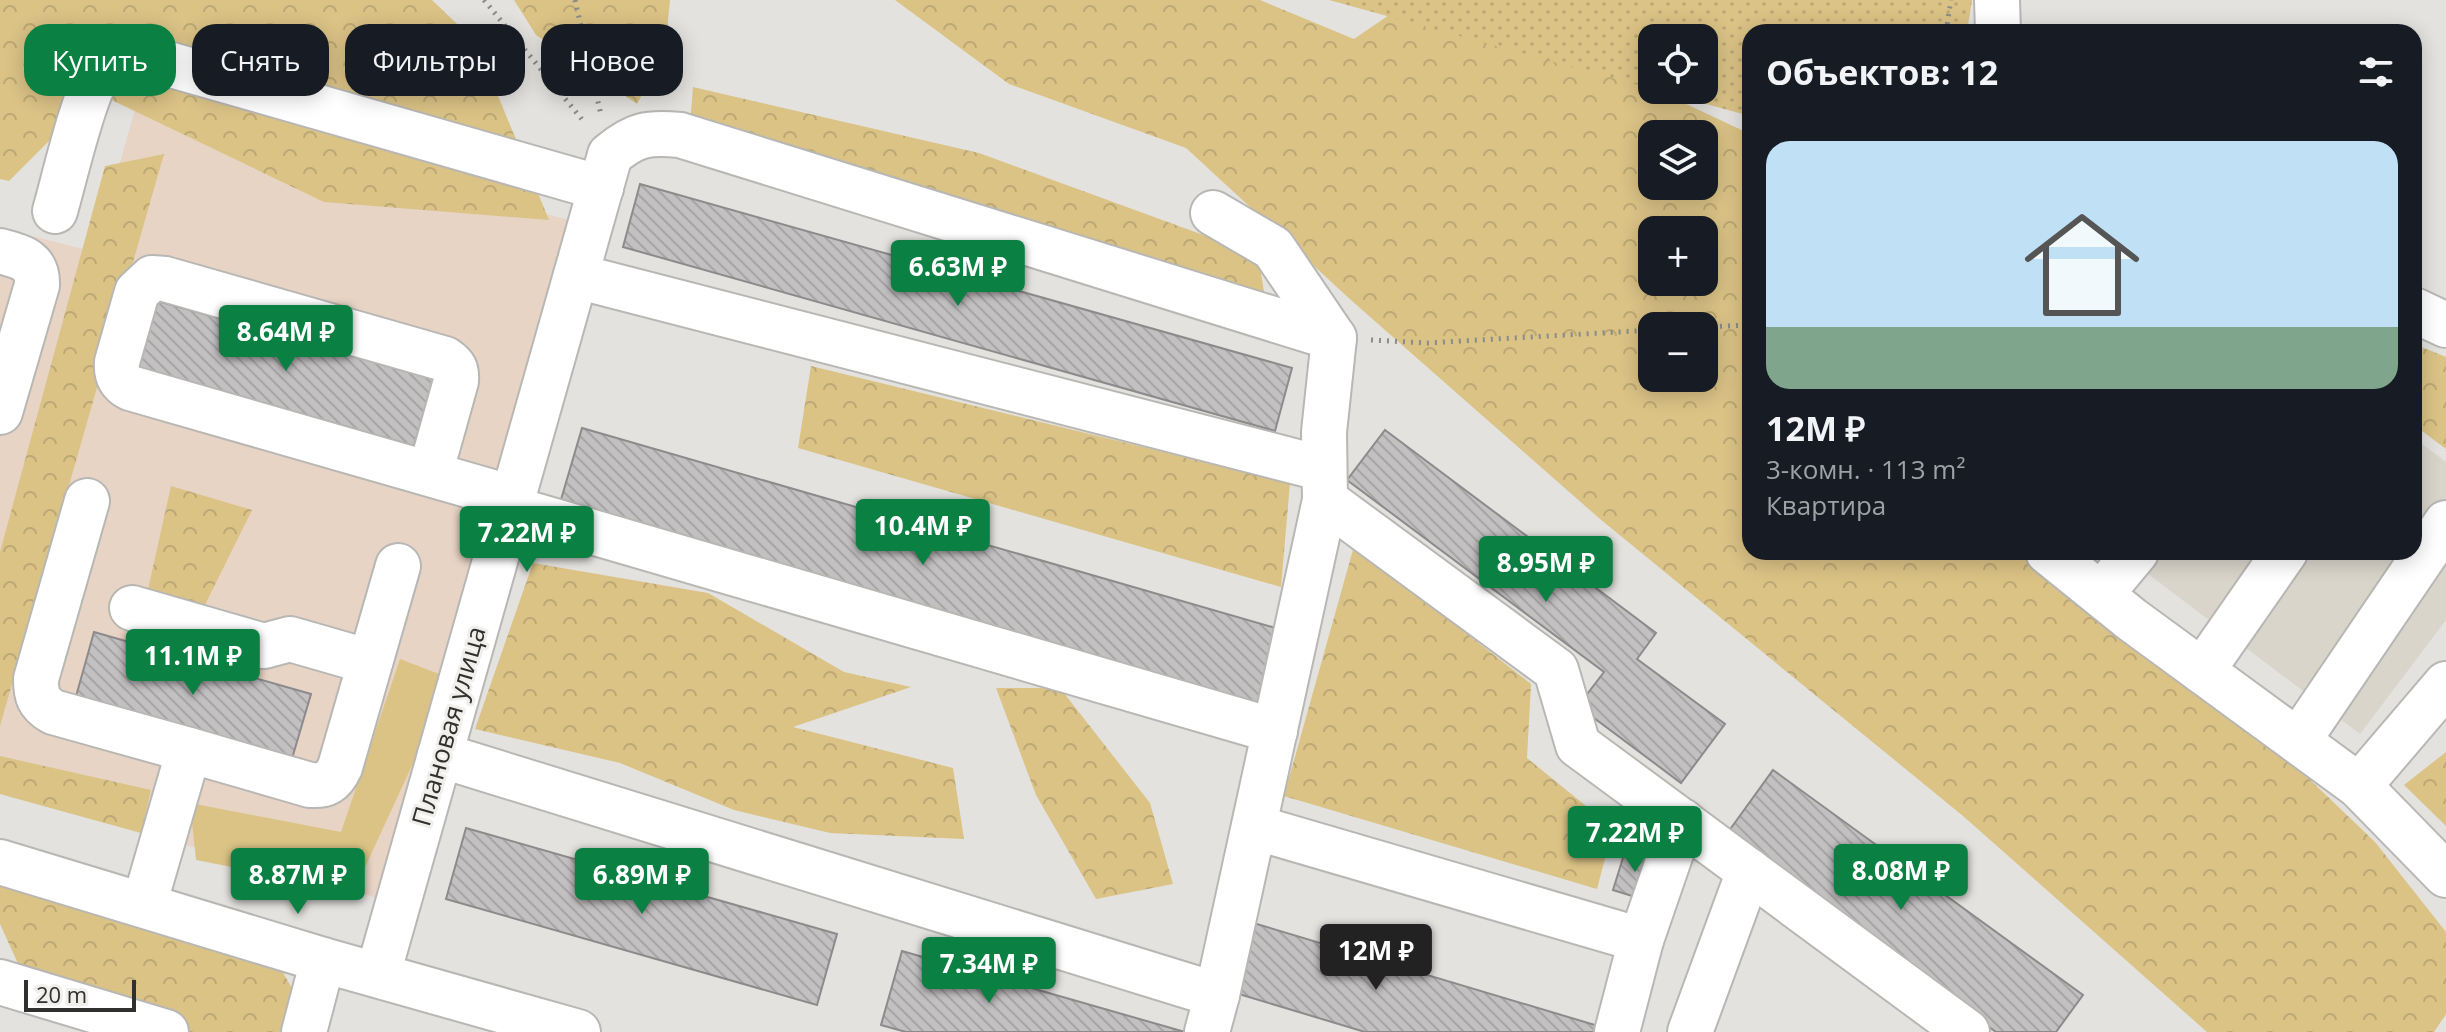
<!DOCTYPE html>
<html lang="ru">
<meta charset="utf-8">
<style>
:root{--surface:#171b24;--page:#20242c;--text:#f1f3f6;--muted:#9ea1a6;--line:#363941;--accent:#0b8043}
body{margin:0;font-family:"Open Sans",sans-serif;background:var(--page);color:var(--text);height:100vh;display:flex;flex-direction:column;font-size:30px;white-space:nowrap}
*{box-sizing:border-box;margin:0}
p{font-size:26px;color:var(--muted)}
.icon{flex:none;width:44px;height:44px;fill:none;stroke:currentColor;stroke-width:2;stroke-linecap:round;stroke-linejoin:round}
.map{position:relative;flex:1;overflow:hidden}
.sheet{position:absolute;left:1742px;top:24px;width:680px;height:536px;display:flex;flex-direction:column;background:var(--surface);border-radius:24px;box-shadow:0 4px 20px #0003}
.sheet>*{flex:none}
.guide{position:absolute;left:24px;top:24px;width:760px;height:72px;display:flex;gap:16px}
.tools{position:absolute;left:1638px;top:24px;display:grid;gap:16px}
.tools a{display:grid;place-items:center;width:80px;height:80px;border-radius:16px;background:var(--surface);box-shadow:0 4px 20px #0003;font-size:40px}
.scale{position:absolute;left:24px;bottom:20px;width:112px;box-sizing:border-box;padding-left:8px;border:4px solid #30302f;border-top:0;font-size:22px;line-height:28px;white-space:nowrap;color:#30302f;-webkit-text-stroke:6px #f0efec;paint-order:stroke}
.price{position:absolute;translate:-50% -68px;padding:0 18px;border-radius:8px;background:var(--accent);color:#fff;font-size:26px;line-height:52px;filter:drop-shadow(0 2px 4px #0008)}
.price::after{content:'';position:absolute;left:50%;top:48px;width:24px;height:18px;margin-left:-12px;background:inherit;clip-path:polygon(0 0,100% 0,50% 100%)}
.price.active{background:#222;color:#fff}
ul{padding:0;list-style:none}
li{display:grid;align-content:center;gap:16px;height:424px;padding:0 24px}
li+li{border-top:2px solid var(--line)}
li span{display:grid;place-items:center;height:248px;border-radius:24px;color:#555}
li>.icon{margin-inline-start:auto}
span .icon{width:144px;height:144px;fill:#fffc;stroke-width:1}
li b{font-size:34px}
h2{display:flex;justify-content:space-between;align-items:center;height:96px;padding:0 24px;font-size:34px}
.tag{padding:0 28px;border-radius:24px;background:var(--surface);box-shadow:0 4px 20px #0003;font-size:28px;line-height:72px}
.tag.active{background:var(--accent);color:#fff}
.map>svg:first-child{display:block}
.built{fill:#d9d5cb}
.education{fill:#e7d4c5}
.green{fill:#dbc386}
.forest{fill:url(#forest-crowns);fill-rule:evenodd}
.garden{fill:url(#garden-dots)}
.building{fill:url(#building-back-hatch);stroke:#8d8a8c;stroke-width:2}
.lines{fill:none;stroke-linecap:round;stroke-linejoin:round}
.minor-casing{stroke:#b8b7b4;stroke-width:48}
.path{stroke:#8b8b89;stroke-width:5;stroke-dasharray:2 6;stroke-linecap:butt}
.minor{stroke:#fff;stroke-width:44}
.labels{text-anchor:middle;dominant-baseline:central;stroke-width:6;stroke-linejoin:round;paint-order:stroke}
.street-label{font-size:26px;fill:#30302f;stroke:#f0efec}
</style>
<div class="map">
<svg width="2446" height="1032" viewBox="0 0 2446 1032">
<defs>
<pattern id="forest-crowns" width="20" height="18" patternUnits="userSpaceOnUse" patternTransform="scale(2)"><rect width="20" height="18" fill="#dbc386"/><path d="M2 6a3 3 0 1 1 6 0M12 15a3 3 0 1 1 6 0" fill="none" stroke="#bca874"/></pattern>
<pattern id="garden-dots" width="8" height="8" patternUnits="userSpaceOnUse" patternTransform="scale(2)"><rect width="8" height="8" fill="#dbc386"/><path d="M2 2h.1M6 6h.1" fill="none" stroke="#bca874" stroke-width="1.8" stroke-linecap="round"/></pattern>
<pattern id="building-back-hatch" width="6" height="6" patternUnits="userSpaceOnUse" patternTransform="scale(2)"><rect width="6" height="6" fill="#c3c0c2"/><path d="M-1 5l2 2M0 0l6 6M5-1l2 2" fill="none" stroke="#a8a5a7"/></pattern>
</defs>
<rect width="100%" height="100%" fill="#e3e2df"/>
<polygon class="built" points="2414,438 2446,462 2446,620 2360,734 2119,552 2414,552"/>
<polygon class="education" points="137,102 572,221 385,900 0,794 0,228 95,252"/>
<polygon class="green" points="400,659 452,679 354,891 196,860 190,803 341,832"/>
<g class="forest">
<polygon points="0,0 432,0 476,42 549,220 324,202 97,93 9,181 0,179"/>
<polygon points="514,0 670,0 665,52 637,104 536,35"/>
<path d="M895 0H1260L1354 39 1411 0 1652 88 1750 134V552H2015L2257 729 2375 842 2446 932V1014L2434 1032H2207L1963 816 1600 519 1352 301 1186 148 1009 84ZM1652 134H1704V186H1652ZM1652 230H1704V282H1652ZM1652 326H1704V378H1652Z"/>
<polygon points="693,87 979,153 1258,255 1266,304 689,137"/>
<polygon points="164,154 0,726 0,552 105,166"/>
<polygon points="2414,344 2446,357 2446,449 2414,425"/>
<polygon points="811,366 1290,483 1281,587 798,448"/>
<polygon points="171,486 252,510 190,635 141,621"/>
<polygon points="1354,546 1531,684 1527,758 1613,828 1597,889 1284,796"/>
<polygon points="533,563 708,593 844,672 911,687 793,727 953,768 964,839 830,833 734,810 620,763 475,729"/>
<polygon points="996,688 1060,688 1150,803 1173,884 1096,899 1036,795"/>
<polygon points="2446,752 2446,826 2404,785"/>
<polygon points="0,756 151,790 141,833 0,794"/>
<polygon points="0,884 265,941 293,990 280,1032 179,1032 25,979 0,924"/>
</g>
<polygon class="garden" points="1329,0 1972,0 1967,32 1750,32 1750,116 1655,90 1704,90 1704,38 1652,38 1652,89"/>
<g class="building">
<polygon points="640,184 1292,368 1275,431 623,247"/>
<polygon points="158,301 434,379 414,446 138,367"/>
<polygon points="582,428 1286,631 1265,706 560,503"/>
<polygon points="1385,430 1656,633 1637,659 1725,724 1681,783 1578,706 1604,672 1347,480"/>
<polygon points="94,632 311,694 291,762 75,700"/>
<polygon points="1773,770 2083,995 2056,1032 1996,1032 1726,835"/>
<polygon points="466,828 837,934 817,1005 446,899"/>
<polygon points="1626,848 1658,859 1645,900 1613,890"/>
<polygon points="1250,922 1615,1031 1614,1032 1365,1032 1229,991"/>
<polygon points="902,951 1185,1032 906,1032 881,1025"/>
</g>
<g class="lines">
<g class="minor-casing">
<g id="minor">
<polyline points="1997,0 1998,32"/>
<path d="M55 211C64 181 84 89 102 70 114 56 130 58 147 58L601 188"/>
<path d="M0 251C21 257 38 260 37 285L0 412"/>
<polyline points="576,276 1324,469"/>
<polyline points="2414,310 2446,325"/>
<path d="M430 474 456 381C457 369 454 365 445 359L165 279 152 278 137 292 117 362C116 375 119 382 130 388L513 498"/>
<polyline points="1325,500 1556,670 1578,745 1967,1032"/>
<path d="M87 501 36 679C36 695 38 703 53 712L189 750"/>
<polyline points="510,508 1275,731"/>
<polyline points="2048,552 2131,619 2359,786 2446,875"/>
<polyline points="2101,594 2136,552"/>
<polyline points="132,608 264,646 290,639 370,662"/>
<polyline points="2202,671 2285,552"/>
<polyline points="2298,741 2446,523"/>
<polyline points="440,755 1217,995"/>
<polyline points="2359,786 2446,684"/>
<polyline points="1254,827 1641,940 1617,1032"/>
<polyline points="0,862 323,960 578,1032"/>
<path d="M144 905 189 750 310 785C326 786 333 782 340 767L398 566"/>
<polyline points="1641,940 1682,821"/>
<path d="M378 974 610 155C635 134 648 132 680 135L1334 338"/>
<polyline points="0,982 166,1032"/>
<polyline points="304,1032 323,960"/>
<polyline points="1207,1032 1217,995 1325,500 1324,432 1334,338 1273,248 1213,213"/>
<polyline points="1690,1032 1749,871"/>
</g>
</g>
<g class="path">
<polyline points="484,0 585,123"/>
<polyline points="575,0 601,115"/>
<polyline points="1946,32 1951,0"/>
<polyline points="1704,327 1748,325 1750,322"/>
<polyline points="1371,340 1427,343 1652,330"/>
</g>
<use href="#minor" class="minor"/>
</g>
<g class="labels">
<g class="street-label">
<text transform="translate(448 726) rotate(-74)">Плановая улица</text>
</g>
</g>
</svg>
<div class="tools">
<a><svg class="icon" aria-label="locate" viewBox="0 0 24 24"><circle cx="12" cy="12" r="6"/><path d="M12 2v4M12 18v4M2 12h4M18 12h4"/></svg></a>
<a><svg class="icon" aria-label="layers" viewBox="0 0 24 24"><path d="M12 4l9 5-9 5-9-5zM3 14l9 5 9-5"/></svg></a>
<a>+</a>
<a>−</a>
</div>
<div class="scale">20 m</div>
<b class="price" style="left:958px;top:308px">6.63M ₽</b>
<b class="price" style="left:286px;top:373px">8.64M ₽</b>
<b class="price" style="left:923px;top:567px">10.4M ₽</b>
<b class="price" style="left:527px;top:574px">7.22M ₽</b>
<b class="price" style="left:1546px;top:604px">8.95M ₽</b>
<b class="price" style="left:193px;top:697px">11.1M ₽</b>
<b class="price" style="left:1635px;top:874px">7.22M ₽</b>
<b class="price" style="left:1901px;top:912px">8.08M ₽</b>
<b class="price" style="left:298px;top:916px">8.87M ₽</b>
<b class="price" style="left:642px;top:916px">6.89M ₽</b>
<b class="price active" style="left:1376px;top:992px">12M ₽</b>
<b class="price" style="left:989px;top:1005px">7.34M ₽</b>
<div class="guide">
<a class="tag active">Купить</a>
<a class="tag">Снять</a>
<a class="tag">Фильтры</a>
<a class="tag">Новое</a>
</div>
<section class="sheet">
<h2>Объектов: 12<svg class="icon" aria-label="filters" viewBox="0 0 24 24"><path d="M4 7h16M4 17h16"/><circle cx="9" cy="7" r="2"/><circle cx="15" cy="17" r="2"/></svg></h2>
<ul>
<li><span style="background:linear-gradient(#bfe0f5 75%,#7fa58c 0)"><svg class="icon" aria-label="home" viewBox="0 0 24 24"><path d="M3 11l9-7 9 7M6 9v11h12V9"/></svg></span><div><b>12M ₽</b><p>3-комн. · 113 m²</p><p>Квартира</p></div></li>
</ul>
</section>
</div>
